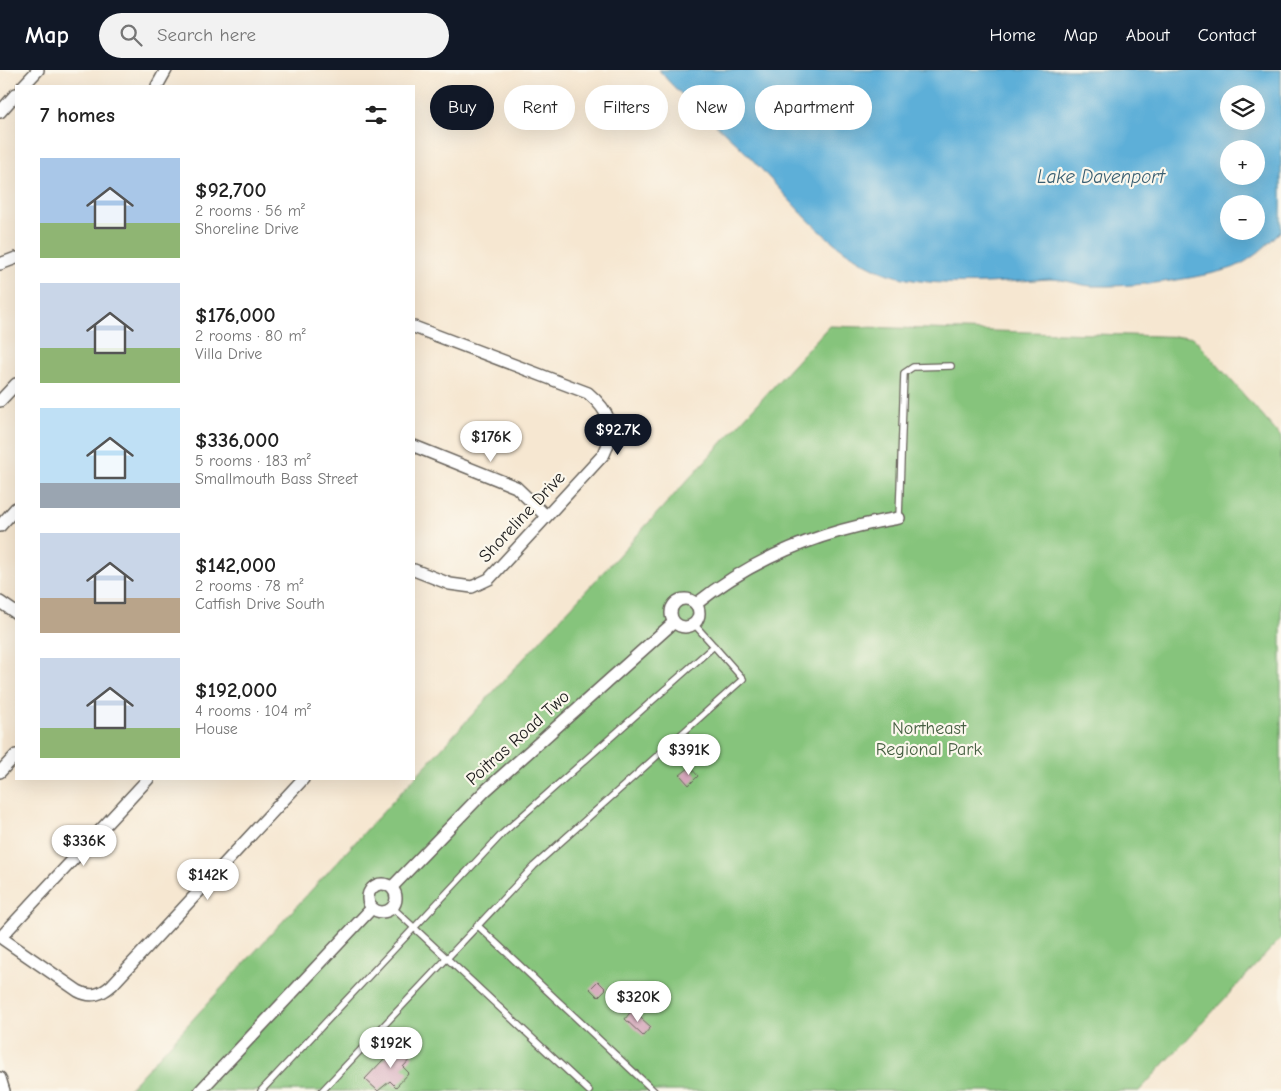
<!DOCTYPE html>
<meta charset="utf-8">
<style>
:root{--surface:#fff;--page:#f2f2f2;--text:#222;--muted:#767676;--accent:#111827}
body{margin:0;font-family:"Comic Neue",sans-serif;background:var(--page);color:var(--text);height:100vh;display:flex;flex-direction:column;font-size:19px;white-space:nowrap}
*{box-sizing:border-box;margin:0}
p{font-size:16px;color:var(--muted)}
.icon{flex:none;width:28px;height:28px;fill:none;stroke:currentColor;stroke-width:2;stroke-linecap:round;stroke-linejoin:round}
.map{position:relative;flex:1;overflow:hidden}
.panel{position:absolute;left:15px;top:15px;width:400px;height:695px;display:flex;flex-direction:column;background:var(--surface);border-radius:0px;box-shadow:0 5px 20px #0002}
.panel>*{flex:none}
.guide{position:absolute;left:430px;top:15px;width:475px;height:45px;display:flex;gap:10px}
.buttons{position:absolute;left:1220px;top:15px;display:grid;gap:10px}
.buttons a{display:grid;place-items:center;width:45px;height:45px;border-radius:50%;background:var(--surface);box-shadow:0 5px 20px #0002;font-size:25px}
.price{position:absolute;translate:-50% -42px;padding:0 11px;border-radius:18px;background:#fff;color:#222;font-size:16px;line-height:32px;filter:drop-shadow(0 1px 2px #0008)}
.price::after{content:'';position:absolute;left:50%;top:30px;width:15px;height:11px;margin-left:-8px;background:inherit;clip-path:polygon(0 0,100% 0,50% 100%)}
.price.active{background:var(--accent);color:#fff}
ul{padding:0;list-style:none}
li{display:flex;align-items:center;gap:15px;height:125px;padding:0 25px}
li span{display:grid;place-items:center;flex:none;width:140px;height:100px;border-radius:0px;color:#555}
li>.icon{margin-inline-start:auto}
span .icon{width:60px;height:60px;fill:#fffc;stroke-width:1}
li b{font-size:21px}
h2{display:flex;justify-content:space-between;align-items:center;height:60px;padding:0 25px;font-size:21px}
.chip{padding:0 18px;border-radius:22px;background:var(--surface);box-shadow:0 5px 20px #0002;font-size:18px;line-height:45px}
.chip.active{background:var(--accent);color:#fff}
header{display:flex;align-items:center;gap:30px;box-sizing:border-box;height:70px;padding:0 25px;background:var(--accent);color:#fff}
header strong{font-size:24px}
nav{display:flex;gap:28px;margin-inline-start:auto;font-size:18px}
.search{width:350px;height:45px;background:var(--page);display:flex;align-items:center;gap:12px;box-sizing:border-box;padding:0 18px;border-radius:28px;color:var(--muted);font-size:19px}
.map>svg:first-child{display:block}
.green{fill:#86c47b;stroke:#51704c}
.water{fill:#5dafd8;stroke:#3c667a;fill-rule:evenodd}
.building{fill:#d4a5ba}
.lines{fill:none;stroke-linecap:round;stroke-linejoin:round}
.lane-casing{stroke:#68635b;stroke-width:8}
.street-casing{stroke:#68635b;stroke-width:14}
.lane{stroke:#fff;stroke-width:5.5}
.street{stroke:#fff;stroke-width:11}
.labels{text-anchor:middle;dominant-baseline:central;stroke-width:4.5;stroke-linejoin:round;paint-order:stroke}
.street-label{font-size:18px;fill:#1c1c1c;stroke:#fbf7ec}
.park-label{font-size:18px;fill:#465f42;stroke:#fbf7ec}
.water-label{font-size:19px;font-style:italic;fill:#395e71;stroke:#fbf7ec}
</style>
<header>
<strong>Map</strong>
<div class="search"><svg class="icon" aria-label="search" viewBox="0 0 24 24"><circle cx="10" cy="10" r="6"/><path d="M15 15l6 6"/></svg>Search here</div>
<nav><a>Home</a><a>Map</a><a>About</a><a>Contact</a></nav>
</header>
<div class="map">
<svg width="1281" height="1021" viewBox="0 0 1281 1021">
<rect width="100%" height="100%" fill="#fbf7ec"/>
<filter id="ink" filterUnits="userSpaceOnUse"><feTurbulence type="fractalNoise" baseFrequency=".02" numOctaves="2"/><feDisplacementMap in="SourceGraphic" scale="10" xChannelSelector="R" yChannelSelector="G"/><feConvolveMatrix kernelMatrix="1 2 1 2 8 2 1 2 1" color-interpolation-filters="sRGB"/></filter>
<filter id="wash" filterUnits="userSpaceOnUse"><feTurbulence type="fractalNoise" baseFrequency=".0096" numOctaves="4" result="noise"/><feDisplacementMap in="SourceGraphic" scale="20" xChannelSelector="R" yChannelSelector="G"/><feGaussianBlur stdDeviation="1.12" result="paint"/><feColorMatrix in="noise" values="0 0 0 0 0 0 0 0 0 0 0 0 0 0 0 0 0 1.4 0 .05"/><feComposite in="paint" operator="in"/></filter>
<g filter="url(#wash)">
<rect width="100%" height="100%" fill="#f6e7d1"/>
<polygon class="green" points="829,256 1193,267 1281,367 1281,868 1139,1021 127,1021"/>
<path class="water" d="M659 0H1281V161C1266 176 1247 195 1226 200 1183 211 1136 217 1091 216 1078 215 1065 209 1050 209 1000 212 925 221 878 200 816 171 785 121 738 75 713 50 681 28 659 0ZM1229 24H1256V51H1229ZM1229 79H1256V106H1229ZM1229 134H1256V161H1229Z"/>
<g id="blocks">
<g class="building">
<polygon points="690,697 698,706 689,715 680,705"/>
<polygon points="598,911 606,919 598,927 590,919"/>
<polygon points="632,940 651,957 643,966 625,949"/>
<polygon points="399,973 413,986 403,997 409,1003 396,1017 390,1011 378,1021 365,1009"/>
</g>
</g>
</g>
<g filter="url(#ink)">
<use href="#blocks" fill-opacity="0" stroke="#68635b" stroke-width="1"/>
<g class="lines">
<g class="lane-casing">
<g id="lane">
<polyline points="899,448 904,303 913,297 951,296"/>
<polyline points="393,838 589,1021"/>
<polyline points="477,855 654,1021"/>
<polyline points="261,1021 503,763 714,576 694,554"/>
<polyline points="322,1021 534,796 743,609 714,576"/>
</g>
</g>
<g class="street-casing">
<g id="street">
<polyline points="23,16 38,0"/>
<polyline points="157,16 166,0"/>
<polyline points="0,42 16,24"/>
<polyline points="0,194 16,188"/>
<path d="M414 257 588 323C609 341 617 357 604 384L489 509 472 517 450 514 414 500"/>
<polyline points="0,331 16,314"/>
<polyline points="414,376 516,417 546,446"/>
<polyline points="0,456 16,438"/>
<circle cx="685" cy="543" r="14"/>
<polyline points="0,532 16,543"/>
<path d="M696 534C756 486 823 460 899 448"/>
<polyline points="0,702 16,685"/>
<circle cx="382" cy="828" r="14"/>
<polyline points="392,817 485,721 673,553"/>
<path d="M0 867 78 921C91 928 101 925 112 915L303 709"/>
<polyline points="1,867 148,709"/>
<polyline points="0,1008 4,1021"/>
<polyline points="200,1021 372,838"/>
</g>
</g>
<use href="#lane" class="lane"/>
<use href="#street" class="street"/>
</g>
</g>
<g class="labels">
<g class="street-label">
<text transform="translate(522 447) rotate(-47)">Shoreline Drive</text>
<text transform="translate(518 668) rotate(-42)">Poitras Road Two</text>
</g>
<g class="park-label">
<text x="929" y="658">Northeast<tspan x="929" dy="21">Regional Park</tspan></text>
</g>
<g class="water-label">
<text x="1101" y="107">Lake Davenport</text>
</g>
</g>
</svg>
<div class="buttons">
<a><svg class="icon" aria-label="layers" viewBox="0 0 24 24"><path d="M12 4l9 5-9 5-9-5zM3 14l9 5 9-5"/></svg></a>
<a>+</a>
<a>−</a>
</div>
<b class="price active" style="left:618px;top:386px">$92.7K</b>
<b class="price" style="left:491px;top:393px">$176K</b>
<b class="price" style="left:689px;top:706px">$391K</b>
<b class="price" style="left:84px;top:797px">$336K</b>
<b class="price" style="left:208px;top:831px">$142K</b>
<b class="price" style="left:638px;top:953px">$320K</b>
<b class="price" style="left:391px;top:999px">$192K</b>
<div class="guide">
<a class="chip active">Buy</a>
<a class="chip">Rent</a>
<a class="chip">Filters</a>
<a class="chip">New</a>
<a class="chip">Apartment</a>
</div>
<section class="panel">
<h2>7 homes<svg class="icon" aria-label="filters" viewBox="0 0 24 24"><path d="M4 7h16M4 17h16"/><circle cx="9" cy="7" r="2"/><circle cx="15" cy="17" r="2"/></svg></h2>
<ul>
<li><span style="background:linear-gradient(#a9c7e8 65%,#8fb573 0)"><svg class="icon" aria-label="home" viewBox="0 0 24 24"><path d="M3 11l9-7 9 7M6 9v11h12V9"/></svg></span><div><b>$92,700</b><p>2 rooms · 56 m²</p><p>Shoreline Drive</p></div></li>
<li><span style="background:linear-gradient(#c9d6e8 65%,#8fb573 0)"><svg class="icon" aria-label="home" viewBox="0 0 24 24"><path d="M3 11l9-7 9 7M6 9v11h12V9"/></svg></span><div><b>$176,000</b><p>2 rooms · 80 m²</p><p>Villa Drive</p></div></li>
<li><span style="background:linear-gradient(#bfe0f5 75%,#9aa5b1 0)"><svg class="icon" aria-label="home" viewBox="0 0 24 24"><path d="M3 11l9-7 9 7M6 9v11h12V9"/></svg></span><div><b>$336,000</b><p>5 rooms · 183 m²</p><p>Smallmouth Bass Street</p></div></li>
<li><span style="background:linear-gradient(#c9d6e8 65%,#b9a48a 0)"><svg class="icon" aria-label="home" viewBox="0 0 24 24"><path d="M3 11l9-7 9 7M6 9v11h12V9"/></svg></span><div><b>$142,000</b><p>2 rooms · 78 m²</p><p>Catfish Drive South</p></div></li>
<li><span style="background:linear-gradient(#c9d6e8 70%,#8fb573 0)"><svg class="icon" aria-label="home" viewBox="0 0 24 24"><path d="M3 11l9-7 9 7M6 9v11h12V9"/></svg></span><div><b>$192,000</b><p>4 rooms · 104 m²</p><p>House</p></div></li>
</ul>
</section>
</div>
